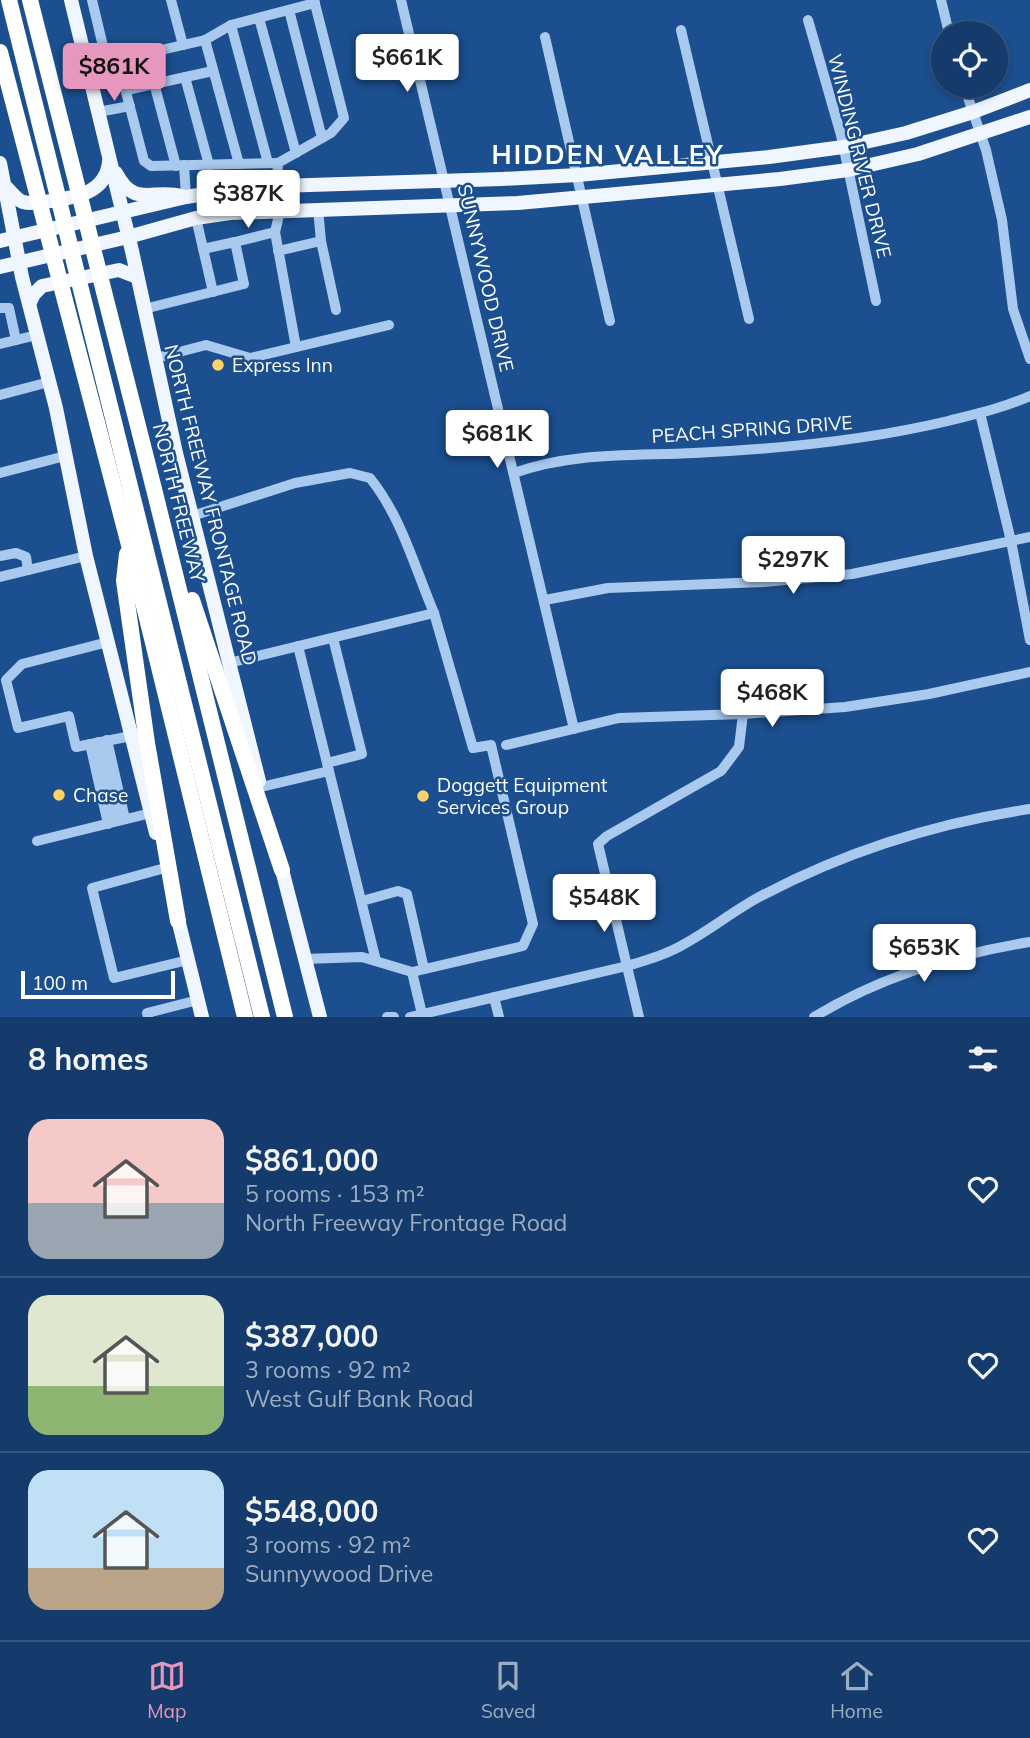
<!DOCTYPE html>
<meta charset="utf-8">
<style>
:root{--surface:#143b6b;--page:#214673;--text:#f1f3f6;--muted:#9dadc1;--line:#33557e;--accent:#e797bd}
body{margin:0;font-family:Mulish,sans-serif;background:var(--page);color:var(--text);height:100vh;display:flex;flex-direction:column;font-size:26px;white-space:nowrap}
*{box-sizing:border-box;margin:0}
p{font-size:23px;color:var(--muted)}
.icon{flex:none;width:38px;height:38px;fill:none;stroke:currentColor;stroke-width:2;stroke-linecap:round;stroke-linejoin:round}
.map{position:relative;height:1017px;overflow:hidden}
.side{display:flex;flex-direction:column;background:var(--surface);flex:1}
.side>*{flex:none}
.fabs{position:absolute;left:931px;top:21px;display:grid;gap:14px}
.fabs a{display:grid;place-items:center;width:77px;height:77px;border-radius:50%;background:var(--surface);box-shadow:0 4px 10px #0003,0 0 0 2px var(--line);font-size:35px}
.scale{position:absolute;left:21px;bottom:18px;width:154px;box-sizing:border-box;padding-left:7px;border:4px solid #fff;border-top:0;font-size:19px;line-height:24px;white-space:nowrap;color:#fff;-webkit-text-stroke:5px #1b4f8f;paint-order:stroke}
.price{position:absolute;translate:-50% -60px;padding:0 16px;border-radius:7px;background:#fff;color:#222;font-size:23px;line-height:46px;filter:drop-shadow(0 2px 4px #0008)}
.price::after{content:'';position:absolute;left:50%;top:42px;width:21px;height:16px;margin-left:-10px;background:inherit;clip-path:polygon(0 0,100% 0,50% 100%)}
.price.current{background:var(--accent);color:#111}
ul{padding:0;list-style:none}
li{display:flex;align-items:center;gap:21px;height:175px;padding:0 28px}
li+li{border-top:2px solid var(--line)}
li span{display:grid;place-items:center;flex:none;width:196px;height:140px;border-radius:21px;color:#555}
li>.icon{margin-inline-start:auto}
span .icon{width:84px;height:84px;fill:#fffc;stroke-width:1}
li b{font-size:30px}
h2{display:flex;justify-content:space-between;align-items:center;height:84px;padding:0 28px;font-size:30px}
.tab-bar{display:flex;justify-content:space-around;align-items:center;height:98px;border-top:2px solid var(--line);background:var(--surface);font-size:19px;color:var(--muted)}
.tab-bar a{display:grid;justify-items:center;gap:4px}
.tab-bar .current{color:var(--accent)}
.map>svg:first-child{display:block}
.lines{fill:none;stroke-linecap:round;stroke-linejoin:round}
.minor{stroke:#a9c9ee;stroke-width:10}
.major{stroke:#f0f6ff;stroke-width:14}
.highway{stroke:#fff;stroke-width:16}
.poi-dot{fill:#ffd166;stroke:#1b4f8f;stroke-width:2.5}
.labels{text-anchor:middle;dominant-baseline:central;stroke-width:5;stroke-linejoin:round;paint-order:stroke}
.street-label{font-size:19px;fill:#fff;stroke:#1b4f8f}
.poi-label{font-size:19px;fill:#fff;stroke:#1b4f8f;text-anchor:start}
.district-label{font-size:26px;font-weight:bold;letter-spacing:2px;fill:#fff;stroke:#1b4f8f}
</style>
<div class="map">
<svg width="1030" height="1017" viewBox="0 0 1030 1017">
<rect width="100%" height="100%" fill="#1b4f8f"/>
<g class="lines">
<g class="minor">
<polyline points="92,0 107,63"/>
<polyline points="171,0 183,45"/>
<polyline points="401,0 574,729"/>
<polyline points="941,0 949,33"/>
<polyline points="289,10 322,138"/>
<polyline points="259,18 296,153"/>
<polyline points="808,20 841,135 876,301"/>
<polyline points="231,25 268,163"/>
<polyline points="681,30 749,319"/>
<polyline points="545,37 610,321"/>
<polyline points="205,40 239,164"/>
<polyline points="146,53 176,166"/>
<polyline points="87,67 205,40 231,25 315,3"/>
<polyline points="213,71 131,89 126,92 144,161 151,166 278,163"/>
<polyline points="185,77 209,165"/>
<polyline points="964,86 986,150 1002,220 1013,309 1030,359"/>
<polyline points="98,112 130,106"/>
<polyline points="184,165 186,197"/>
<polyline points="277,185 278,163 331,133 344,118 314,0"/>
<polyline points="318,209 321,241 336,310"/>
<polyline points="280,211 275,232 296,347"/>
<polyline points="196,218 213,292"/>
<polyline points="235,242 275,232"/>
<polyline points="278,251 321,241"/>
<polyline points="0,308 9,308 16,340"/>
<polyline points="144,309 244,284 235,242 203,249"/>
<polyline points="0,344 37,335"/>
<polyline points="156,358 206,345 250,358 389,325"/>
<polyline points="0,395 49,382"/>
<polyline points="980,413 1011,541 1030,640"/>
<polyline points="0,473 65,456"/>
<path d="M514 473C572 452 633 456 694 453 780 449 864 441 948 421 976 414 1003 408 1030 396"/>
<path d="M192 516 295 483 350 473 370 478C402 518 414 566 434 613"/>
<polyline points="0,556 16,553 26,557 28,570"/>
<polyline points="0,577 86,556"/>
<polyline points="545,600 608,588 763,582 852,574 1030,537"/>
<polyline points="108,642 22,664 6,680 18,728 69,716 76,747 131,736"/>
<polyline points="298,646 376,961"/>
<polyline points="229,663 434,613 473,748 491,745 533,924 523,946 412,972 362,957 305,959"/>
<polyline points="107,740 125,819"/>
<polyline points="98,742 117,821"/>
<polyline points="90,744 108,824"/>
<polyline points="506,745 619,718 743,714 845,707 929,694 1030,672"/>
<polyline points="327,763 362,754 333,638"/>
<polyline points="261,787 329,771"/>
<polyline points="37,841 151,813"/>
<polyline points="165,868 92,888 114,978 188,960"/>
<polyline points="362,901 398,891 407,894 424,969"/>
<polyline points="412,972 422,1014"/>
<polyline points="494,997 499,1017"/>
<polyline points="148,1017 147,1013 198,1000"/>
<polyline points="387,1017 394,1017"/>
<path d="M410 1017 627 966C647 960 668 954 686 943 713 928 736 909 763 895 847 851 936 823 1030 809"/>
<polyline points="639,1017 598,844 607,836 721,771 739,747 743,714"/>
<path d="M814 1017C880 977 955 954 1030 942"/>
</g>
<g class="major">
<polyline points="71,0 132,251 176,453 259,781"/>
<polyline points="0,163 22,277 56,408 86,556 156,833"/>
<path d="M116 173C135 209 152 188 182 196"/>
<path d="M7 188C12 193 17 200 23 202 32 205 42 202 51 201 76 197 106 193 109 162"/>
<polyline points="0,241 186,197 248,187 502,179 578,175 769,157 843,147 906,133 973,112 1030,90"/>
<polyline points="0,267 128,237 196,218 230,213 518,203 780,179 848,170 918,154 1030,117"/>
<polyline points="29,304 34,294 42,286 119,270 137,277"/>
<polyline points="280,862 320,1017"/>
<polyline points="176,911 202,1017"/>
</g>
<g class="highway">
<polyline points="9,0 262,1017"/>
<polyline points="30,0 154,489 285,1017"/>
<polyline points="0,52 128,541 245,1017"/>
<polyline points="127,554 124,581 147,743 178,921"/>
<polyline points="192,600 282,870"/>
</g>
</g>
<g class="poi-dot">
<circle cx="218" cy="365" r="7"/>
<circle cx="59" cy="795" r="7"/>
<circle cx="423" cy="796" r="7"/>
</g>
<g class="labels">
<g class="street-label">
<text transform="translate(860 156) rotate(76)">WINDING RIVER DRIVE</text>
<text transform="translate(486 278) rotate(77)">SUNNYWOOD DRIVE</text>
<text transform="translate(752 429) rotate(-4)">PEACH SPRING DRIVE</text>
<text transform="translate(179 503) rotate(76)">NORTH FREEWAY</text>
<text transform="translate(211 505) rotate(76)">NORTH FREEWAY FRONTAGE ROAD</text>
</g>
<g class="poi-label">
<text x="232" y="365">Express Inn</text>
<text x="437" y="785">Doggett Equipment<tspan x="437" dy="22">Services Group</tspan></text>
<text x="73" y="795">Chase</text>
</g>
<g class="district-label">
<text x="608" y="154">HIDDEN VALLEY</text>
</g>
</g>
</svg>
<div class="fabs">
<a><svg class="icon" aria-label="locate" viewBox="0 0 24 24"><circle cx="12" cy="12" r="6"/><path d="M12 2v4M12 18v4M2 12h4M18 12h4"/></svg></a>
</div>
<div class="scale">100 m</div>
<b class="price" style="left:407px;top:94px">$661K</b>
<b class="price current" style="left:114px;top:103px">$861K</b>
<b class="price" style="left:248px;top:230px">$387K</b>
<b class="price" style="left:497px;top:470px">$681K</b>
<b class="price" style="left:793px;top:596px">$297K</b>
<b class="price" style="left:772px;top:729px">$468K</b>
<b class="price" style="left:604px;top:934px">$548K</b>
<b class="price" style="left:924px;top:984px">$653K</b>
</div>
<section class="side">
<h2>8 homes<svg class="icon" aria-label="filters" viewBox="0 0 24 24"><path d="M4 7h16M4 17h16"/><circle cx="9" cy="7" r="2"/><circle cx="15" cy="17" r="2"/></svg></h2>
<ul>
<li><span style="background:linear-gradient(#f6c9c9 60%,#9aa5b1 0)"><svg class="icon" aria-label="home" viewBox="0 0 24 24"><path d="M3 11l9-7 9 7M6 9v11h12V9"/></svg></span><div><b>$861,000</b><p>5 rooms · 153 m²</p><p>North Freeway Frontage Road</p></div><svg class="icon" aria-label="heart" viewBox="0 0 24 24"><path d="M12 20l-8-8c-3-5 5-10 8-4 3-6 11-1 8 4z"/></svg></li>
<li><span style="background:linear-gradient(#dfe7d0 65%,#8fb573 0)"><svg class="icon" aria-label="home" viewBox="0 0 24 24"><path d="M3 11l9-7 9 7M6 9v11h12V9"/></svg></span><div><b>$387,000</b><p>3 rooms · 92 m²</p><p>West Gulf Bank Road</p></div><svg class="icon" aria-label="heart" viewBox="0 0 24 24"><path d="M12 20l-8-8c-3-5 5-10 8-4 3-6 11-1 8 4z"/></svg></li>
<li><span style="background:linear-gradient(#bfe0f5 70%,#b9a48a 0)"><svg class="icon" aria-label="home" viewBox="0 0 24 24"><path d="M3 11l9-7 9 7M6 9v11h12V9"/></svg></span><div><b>$548,000</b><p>3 rooms · 92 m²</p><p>Sunnywood Drive</p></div><svg class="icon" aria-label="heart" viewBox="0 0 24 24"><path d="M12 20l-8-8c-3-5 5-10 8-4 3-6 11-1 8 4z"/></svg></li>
</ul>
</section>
<nav class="tab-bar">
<a class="current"><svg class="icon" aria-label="map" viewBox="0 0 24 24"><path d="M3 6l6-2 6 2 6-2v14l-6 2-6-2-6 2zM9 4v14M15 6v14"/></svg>Map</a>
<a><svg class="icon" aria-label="saved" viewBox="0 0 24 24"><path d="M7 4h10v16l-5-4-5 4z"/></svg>Saved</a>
<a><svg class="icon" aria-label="home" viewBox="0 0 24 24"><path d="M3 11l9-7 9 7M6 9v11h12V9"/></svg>Home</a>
</nav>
